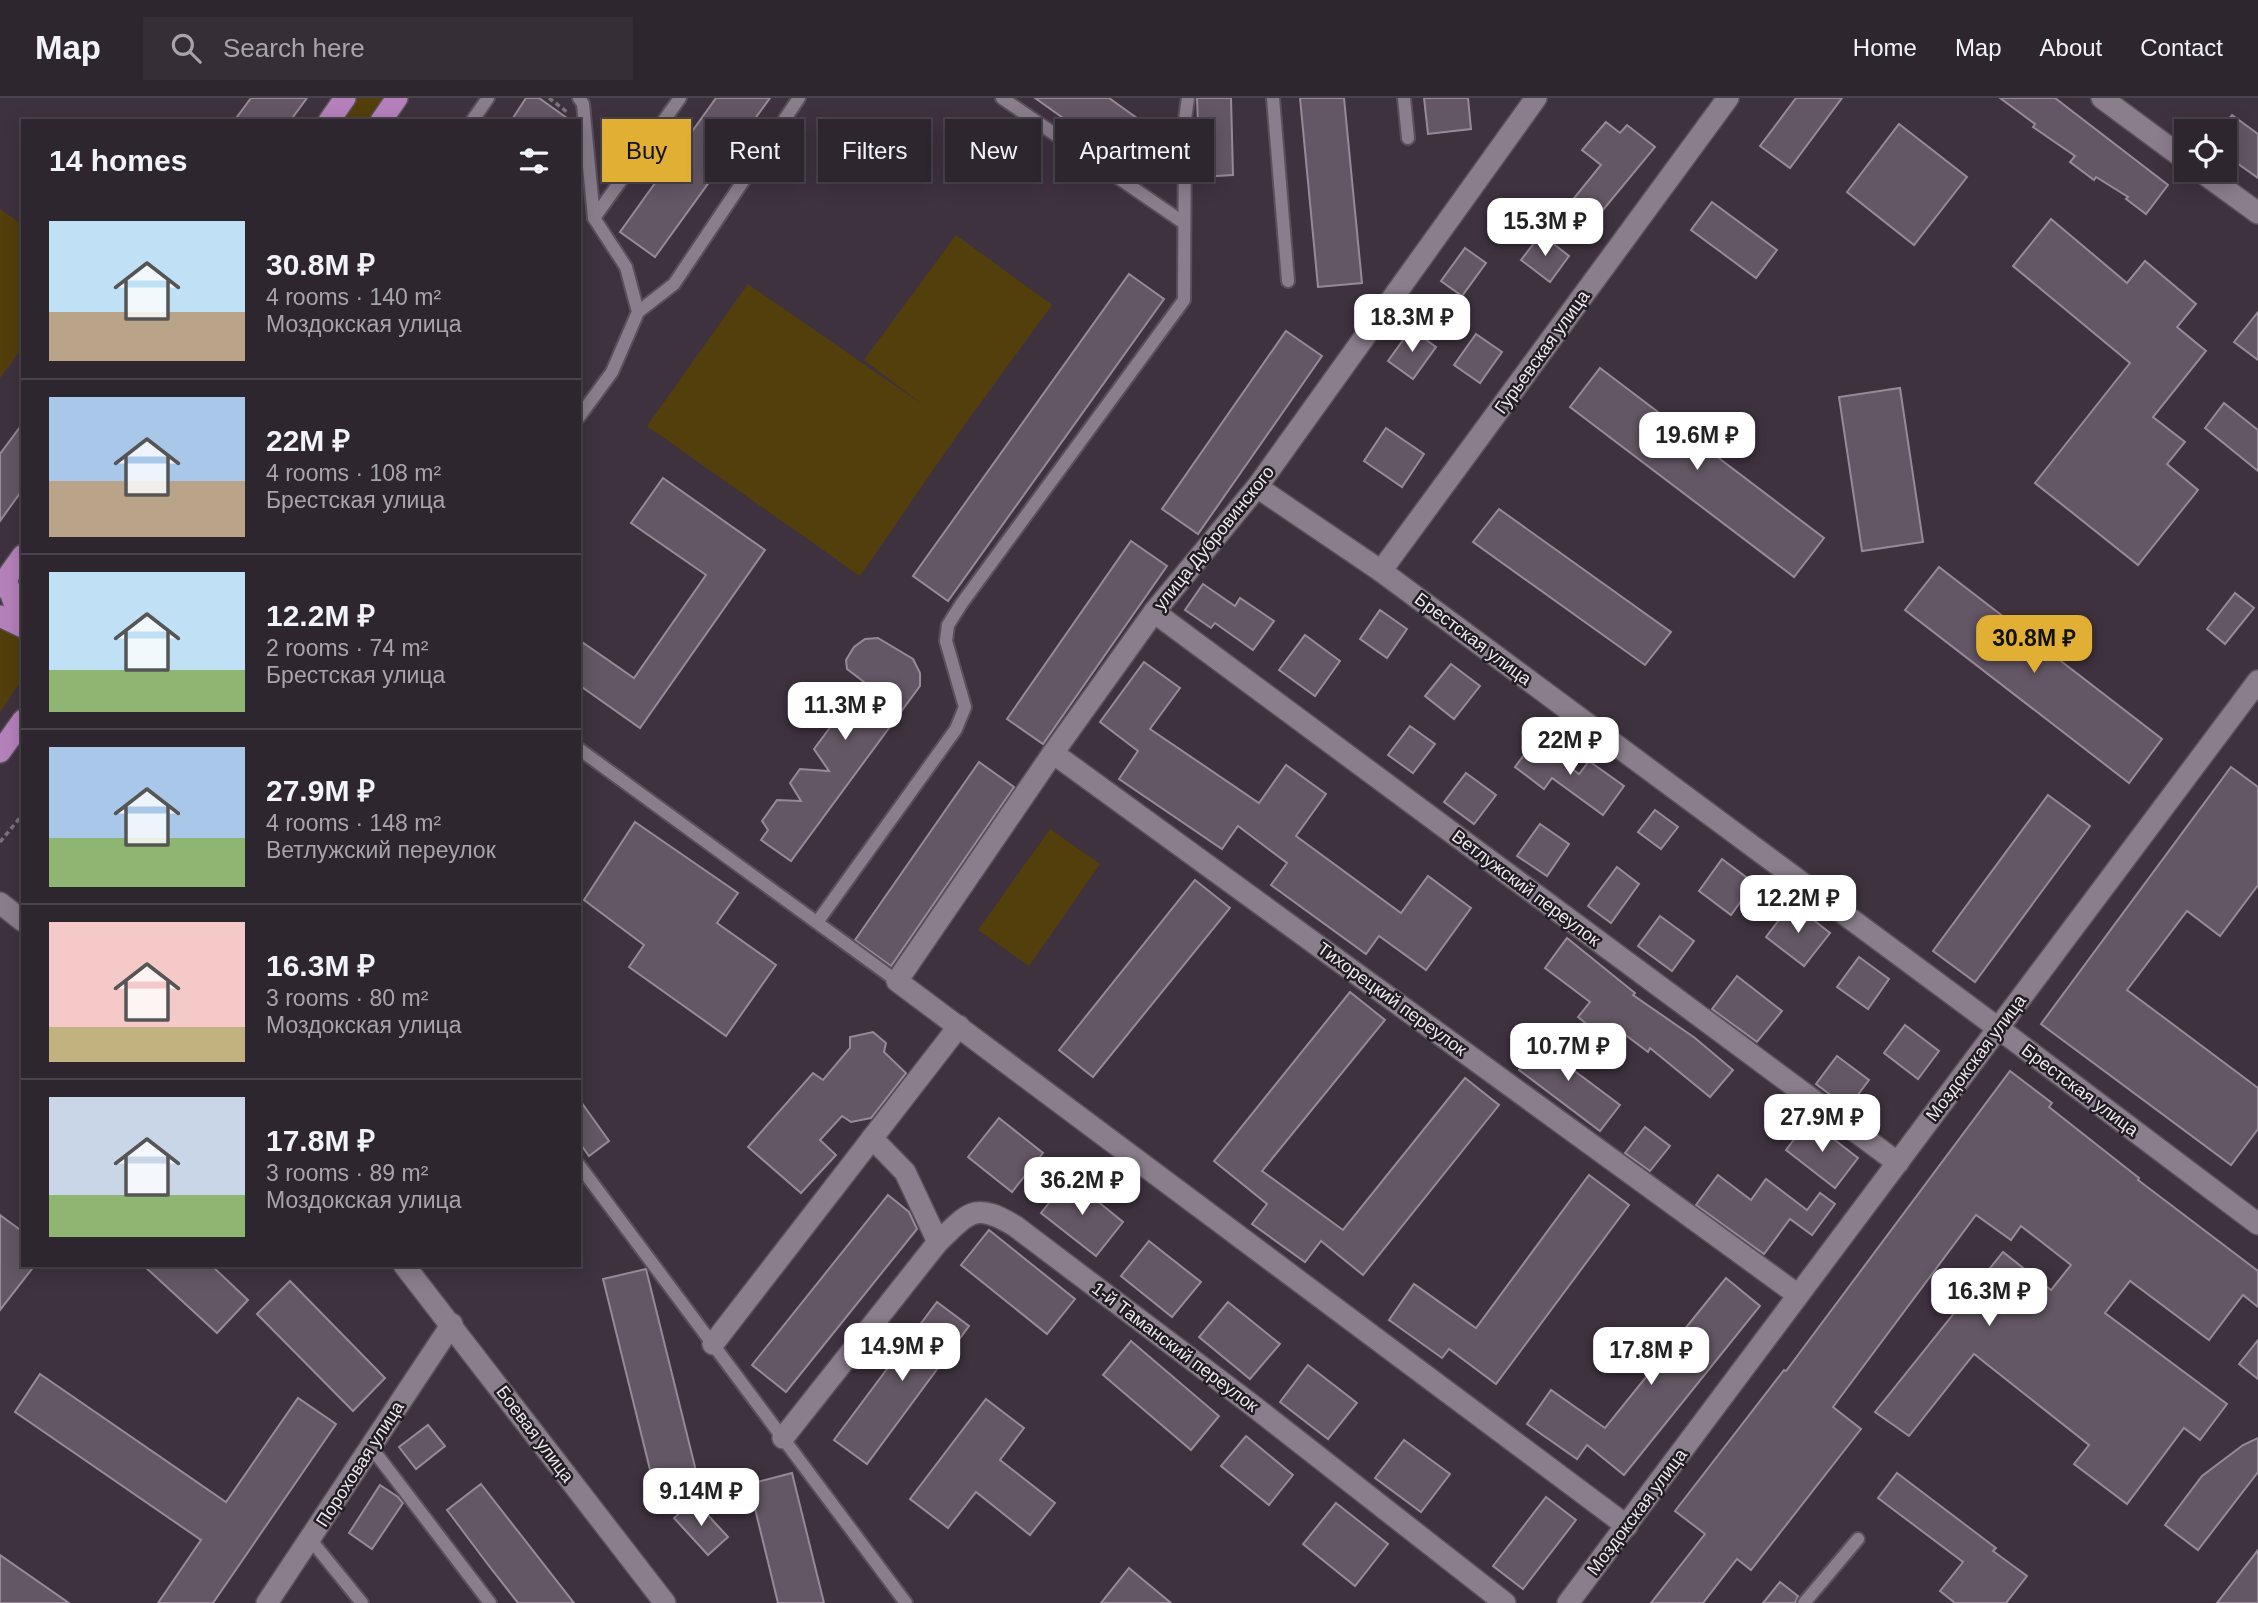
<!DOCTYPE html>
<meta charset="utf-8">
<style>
:root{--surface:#2e262f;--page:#362e37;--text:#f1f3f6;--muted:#a7a5aa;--line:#49434b;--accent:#e1af34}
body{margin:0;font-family:Arial,sans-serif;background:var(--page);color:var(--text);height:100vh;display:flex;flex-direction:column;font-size:26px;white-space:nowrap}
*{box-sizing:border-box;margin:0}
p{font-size:23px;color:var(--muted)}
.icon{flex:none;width:38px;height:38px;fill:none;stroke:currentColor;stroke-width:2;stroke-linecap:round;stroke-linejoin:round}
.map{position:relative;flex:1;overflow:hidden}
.panel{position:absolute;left:21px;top:21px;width:560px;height:1148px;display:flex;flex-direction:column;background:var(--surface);border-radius:0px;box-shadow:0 4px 18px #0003,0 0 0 2px var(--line)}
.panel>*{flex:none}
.banner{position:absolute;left:602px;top:21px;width:665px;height:63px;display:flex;gap:14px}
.tools{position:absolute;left:2174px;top:21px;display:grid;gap:14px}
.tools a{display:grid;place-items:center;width:63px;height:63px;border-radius:0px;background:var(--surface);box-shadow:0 4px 18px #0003,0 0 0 2px var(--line);font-size:35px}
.price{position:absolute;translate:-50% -60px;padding:0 16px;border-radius:14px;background:#fff;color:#222;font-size:23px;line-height:46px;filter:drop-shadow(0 2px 4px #0008)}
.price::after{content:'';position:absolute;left:50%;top:42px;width:21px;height:16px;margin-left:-10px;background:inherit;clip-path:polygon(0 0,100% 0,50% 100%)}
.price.on{background:var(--accent);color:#111}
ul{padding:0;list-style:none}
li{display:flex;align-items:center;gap:21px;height:175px;padding:0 28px}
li+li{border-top:2px solid var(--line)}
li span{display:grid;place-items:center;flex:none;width:196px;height:140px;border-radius:0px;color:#555}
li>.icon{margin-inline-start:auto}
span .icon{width:84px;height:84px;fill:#fffc;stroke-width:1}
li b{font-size:30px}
h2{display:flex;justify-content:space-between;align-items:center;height:84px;padding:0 28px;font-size:30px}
.pill{padding:0 24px;border-radius:0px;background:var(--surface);box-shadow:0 4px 18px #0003,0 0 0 2px var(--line);font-size:24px;line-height:63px}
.pill.on{background:var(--accent);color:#111}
header{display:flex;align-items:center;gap:42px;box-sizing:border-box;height:98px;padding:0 35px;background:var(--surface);border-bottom:2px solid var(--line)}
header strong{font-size:33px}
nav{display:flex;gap:38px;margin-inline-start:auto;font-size:24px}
.search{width:490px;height:63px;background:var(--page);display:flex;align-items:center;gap:18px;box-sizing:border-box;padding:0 24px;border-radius:0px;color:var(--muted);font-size:26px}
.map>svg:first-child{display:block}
.green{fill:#533f0c}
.building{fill:#645765;stroke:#978998;stroke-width:2}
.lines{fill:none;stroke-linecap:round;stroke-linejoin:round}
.lane-casing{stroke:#5a505b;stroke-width:16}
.street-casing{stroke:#5a505b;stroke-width:24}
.secondary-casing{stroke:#5a505b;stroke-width:24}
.primary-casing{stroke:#5a505b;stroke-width:24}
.path{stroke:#7c727d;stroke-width:3.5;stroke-dasharray:5 3.5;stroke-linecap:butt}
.lane{stroke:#8a7d8c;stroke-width:12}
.street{stroke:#8a7d8c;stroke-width:21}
.secondary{stroke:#8a7d8c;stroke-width:21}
.primary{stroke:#b581bb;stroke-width:21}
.labels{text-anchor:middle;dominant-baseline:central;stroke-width:5;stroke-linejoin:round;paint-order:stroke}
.street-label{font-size:18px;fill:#efe8f0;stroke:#211c22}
</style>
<header>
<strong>Map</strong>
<div class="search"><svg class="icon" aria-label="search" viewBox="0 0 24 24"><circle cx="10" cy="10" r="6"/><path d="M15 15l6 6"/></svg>Search here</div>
<nav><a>Home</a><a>Map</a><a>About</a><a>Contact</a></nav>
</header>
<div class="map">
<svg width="2258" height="1505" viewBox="0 0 2258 1505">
<rect width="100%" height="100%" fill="#3e323f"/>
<g class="green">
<polygon points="355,0 389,0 373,23 339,23"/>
<polygon points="0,111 23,127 23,249 0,280"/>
<polygon points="956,137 1052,207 960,333 860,478 647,328 748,186 926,309 864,262"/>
<polygon points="0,526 23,536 23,580 0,614"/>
<polygon points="1050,731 1100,766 1029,868 978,832"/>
</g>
<g class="building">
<polygon points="251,0 307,0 290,23 234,23"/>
<polygon points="526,0 539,0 571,23 511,23"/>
<polygon points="716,0 770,0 655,159 620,134"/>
<polygon points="1035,0 1109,0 1176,48 1176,51 1153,84"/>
<polygon points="1197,0 1231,0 1233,77 1200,79"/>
<polygon points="1300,0 1344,0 1362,185 1318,189"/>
<polygon points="1424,0 1468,0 1471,31 1428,36"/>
<polygon points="1796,0 1842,0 1790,70 1760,48"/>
<polygon points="2000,0 2055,0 2168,87 2146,116 2126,101 2128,99 2096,79 2094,82 2070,64 2075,58 2033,29 2035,26"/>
<polygon points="2232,17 2258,36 2258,80 2224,56 2224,27"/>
<polygon points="1606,24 1620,35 1627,27 1655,49 1593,124 1570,105 1601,67 1582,52"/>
<polygon points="1899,26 1967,79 1914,147 1847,94"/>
<polygon points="1712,104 1777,152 1756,180 1691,132"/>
<polygon points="2051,121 2127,185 2145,163 2196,206 2177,229 2206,253 2153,319 2185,344 2167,366 2198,392 2138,467 2035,385 2130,265 2013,168"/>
<polygon points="1541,136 1569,158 1550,184 1521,162"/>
<polygon points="1465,150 1486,165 1462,198 1441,183"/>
<polygon points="1129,176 1164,201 948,503 913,478"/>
<polygon points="2258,214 2258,262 2234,244"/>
<polygon points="1411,231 1436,249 1413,281 1388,263"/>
<polygon points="1286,233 1322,258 1198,436 1162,411"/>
<polygon points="1476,236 1502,254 1480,285 1454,267"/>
<polygon points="1600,270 1824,440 1794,479 1570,309"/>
<polygon points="1900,290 1923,444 1862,453 1839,299"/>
<polygon points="2224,305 2258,332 2258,373 2205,330"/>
<polygon points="23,325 23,391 0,423 0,356"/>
<polygon points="1386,330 1424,356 1402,389 1364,363"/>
<polygon points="663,380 765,452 640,630 579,587 579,542 634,580 706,477 631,425"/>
<polygon points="1499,411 1671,534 1645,567 1473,444"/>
<polygon points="1131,443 1167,468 1043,646 1007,621"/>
<polygon points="1939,469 2162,641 2129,685 1905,512"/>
<polygon points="1203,486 1235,508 1240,500 1274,523 1253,552 1215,525 1211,530 1185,512"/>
<polygon points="2235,495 2254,510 2225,546 2207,531"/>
<polygon points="1380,512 1407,531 1387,560 1360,541"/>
<polygon points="1305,537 1340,563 1315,598 1279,572"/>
<polygon points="878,540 913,561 920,575 920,588 791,763 761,742 768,732 762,723 777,702 801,703 790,685 800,671 829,673 814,651 864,584 847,571 846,562 854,549 865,541"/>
<polygon points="1144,564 1180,590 1150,631 1259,705 1286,667 1326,696 1296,738 1401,815 1428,778 1471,810 1426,872 1379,838 1366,856 1271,787 1287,765 1238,728 1222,751 1119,681 1138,653 1100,624"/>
<polygon points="1451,566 1480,588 1454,621 1425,598"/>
<polygon points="1410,628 1435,646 1413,675 1388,657"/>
<polygon points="1535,642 1579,676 1589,663 1624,688 1603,717 1552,680 1544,691 1515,669"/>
<polygon points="979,664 1014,689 891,868 855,842"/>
<polygon points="2231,669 2258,689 2258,787 2220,838 2187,813 2127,892 2258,990 2258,1031 2231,1067 2041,926"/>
<polygon points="1466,675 1496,697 1474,726 1444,704"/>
<polygon points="2048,697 2090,728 1975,884 1933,853"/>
<polygon points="1655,712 1678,729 1661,751 1638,734"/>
<polygon points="635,724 738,795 717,825 776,867 726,938 629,869 644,847 584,802"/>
<polygon points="1540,726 1569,746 1547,778 1517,758"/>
<polygon points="1722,761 1754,785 1731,817 1699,793"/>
<polygon points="1617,769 1639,786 1611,825 1588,808"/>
<polygon points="1195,782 1230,810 1093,979 1059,952"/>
<polygon points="1792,805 1830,835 1804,868 1766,839"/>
<polygon points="1660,818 1694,843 1672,873 1638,848"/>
<polygon points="1567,840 1635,895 1633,897 1695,940 1733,972 1710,999 1650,950 1648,954 1611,926 1602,938 1578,919 1590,904 1545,870"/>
<polygon points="1859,859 1889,881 1868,911 1837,889"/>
<polygon points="1737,878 1782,913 1757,944 1712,911"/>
<polygon points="1350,894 1385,922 1262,1073 1343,1132 1465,980 1499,1007 1363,1177 1321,1143 1305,1164 1252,1126 1267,1106 1214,1063"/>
<polygon points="1905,927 1939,953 1918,981 1884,955"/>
<polygon points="873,934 886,945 884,954 906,975 871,1020 851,1024 842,1018 820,1042 836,1057 801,1095 748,1049 813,975 823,982 850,950 850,939"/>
<polygon points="1544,938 1578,962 1572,971 1620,1007 1600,1033 1519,972"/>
<polygon points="1837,958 1869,982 1848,1010 1816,986"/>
<polygon points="2010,973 2052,1005 2049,1009 2139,1080 2138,1082 2258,1173 2258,1209 2243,1197 2209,1242 2130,1183 2105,1215 2227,1306 2200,1342 2184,1330 2127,1406 2074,1366 2089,1347 1974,1256 1909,1338 1875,1314 2003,1154 2051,1192 2071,1167 2021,1128 2011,1142 1976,1117 1833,1309 1861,1331 1751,1472 1737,1461 1703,1505 1651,1505 1705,1436 1675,1413 1784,1272 1786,1273"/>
<polygon points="579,1001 609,1043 589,1058 579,1044"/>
<polygon points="999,1020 1043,1055 1012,1094 968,1059"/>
<polygon points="1809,1022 1858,1060 1835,1090 1786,1052"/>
<polygon points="1645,1029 1670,1048 1650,1073 1625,1055"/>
<polygon points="1589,1077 1629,1107 1496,1286 1449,1251 1442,1260 1389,1222 1414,1186 1476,1230"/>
<polygon points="1718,1077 1751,1102 1766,1081 1807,1112 1820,1095 1835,1106 1812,1137 1790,1121 1764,1156 1696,1107"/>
<polygon points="1069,1080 1123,1124 1096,1158 1041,1115"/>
<polygon points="888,1097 909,1114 917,1131 786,1294 752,1267"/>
<polygon points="0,1117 23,1134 23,1167 35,1167 0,1212"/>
<polygon points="989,1132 1075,1201 1047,1236 961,1167"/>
<polygon points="1149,1143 1201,1184 1172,1219 1121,1178"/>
<polygon points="143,1167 211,1167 248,1202 217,1235"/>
<polygon points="646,1171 698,1381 655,1392 603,1181"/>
<polygon points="1726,1180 1760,1208 1624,1377 1587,1347 1577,1361 1527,1326 1551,1292 1605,1330"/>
<polygon points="290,1183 385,1280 353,1313 257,1216"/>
<polygon points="937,1204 969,1228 867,1366 834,1342"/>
<polygon points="1228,1204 1280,1246 1250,1281 1199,1239"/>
<polygon points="2258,1242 2258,1281 2239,1266"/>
<polygon points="1131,1243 1219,1318 1191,1352 1103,1277"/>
<polygon points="1308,1267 1357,1305 1328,1341 1280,1304"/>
<polygon points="40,1276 226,1404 298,1300 336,1326 213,1505 158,1505 201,1442 15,1314"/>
<polygon points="986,1301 1024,1330 1000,1362 1055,1405 1030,1437 976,1394 948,1430 910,1401"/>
<polygon points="428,1327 445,1348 416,1371 399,1349"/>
<polygon points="1246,1338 1293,1377 1269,1407 1221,1368"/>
<polygon points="2258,1340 2258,1374 2198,1452 2165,1427 2202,1378 2243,1347"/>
<polygon points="1404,1342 1450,1376 1421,1414 1375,1380"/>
<polygon points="792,1375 824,1505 778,1505 749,1386"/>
<polygon points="1897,1375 1996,1450 1993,1453 2027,1478 2006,1505 1955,1505 1940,1493 1963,1464 1878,1400"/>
<polygon points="481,1386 574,1505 518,1505 486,1464 447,1412"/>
<polygon points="380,1387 398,1399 403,1405 372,1451 349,1435"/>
<polygon points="1546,1399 1576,1422 1523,1491 1493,1468"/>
<polygon points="694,1402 728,1439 708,1457 674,1420"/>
<polygon points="1336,1405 1388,1446 1355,1488 1303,1446"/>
<polygon points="2258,1452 2258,1505 2217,1505"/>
<polygon points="0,1457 69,1505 0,1505"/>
<polygon points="1129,1470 1171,1505 1101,1505"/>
<polygon points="1780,1484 1798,1498 1795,1505 1763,1505"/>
</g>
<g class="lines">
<g class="lane-casing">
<g id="lane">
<polyline points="1002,0 1184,125"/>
<polyline points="1273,0 1288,183"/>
<polyline points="1404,0 1408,40"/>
<polyline points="472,23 488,0"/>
<polyline points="594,120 680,0"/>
<polyline points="638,214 674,186 799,0"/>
<polyline points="579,319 612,274 638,214 626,169 594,120 583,6 579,0"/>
<polyline points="579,651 897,883"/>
<polyline points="818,823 956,631 965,609 946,543 948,527 962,505 1184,202 1185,21 1188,0"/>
<polyline points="579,1067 906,1505"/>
<polyline points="371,1349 490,1505"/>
<polyline points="310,1441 362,1505"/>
<polyline points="1804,1505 1858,1441"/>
</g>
</g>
<g class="street-casing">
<g id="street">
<polyline points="1536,0 1257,389 1154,514 1053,655 897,883 1627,1428"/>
<polyline points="2102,0 2186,62"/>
<polyline points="2199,72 2258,115"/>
<polyline points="1257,389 1381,473 1998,930 2258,1126"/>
<polyline points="1381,473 1728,0"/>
<polyline points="1154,514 1898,1065"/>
<polyline points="1053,655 1798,1197"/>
<path d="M872 1040 905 1074 938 1144C969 1115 974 1103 1015 1128L1252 1307 1505 1505"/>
<polyline points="713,1246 959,928"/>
<polyline points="783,1340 938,1144"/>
<polyline points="267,1505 452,1226"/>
</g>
</g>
<g class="secondary-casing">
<g id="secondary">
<polyline points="0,805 23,823"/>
<polyline points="404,1167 665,1505"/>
<polyline points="1568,1505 2258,583"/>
</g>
</g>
<g class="primary-casing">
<g id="primary">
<polyline points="329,23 345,0"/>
<polyline points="381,23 397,0"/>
<polyline points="6,481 14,505 23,512"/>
<polyline points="0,489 23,457"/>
<polyline points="0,518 23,529"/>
<polyline points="0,654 23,622"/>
</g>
</g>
<g class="path">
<polyline points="549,0 567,14"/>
<polyline points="0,744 23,716"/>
</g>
<use href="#lane" class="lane"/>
<use href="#street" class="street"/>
<use href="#secondary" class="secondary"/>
<use href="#primary" class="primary"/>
</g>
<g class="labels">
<g class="street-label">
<text transform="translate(1542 254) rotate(-54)">Гурьевская улица</text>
<text transform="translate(1214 440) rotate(-51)">улица Дубровинского</text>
<text transform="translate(1473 541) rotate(37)">Брестская улица</text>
<text transform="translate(1526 790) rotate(37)">Ветлужский переулок</text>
<text transform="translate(1392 901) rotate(36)">Тихорецкий переулок</text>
<text transform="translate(1976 960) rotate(-53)">Моздокская улица</text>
<text transform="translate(2080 992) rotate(37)">Брестская улица</text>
<text transform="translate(1175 1249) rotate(37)">1-й Таманский переулок</text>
<text transform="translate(535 1336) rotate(53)">Боевая улица</text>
<text transform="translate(360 1366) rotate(-57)">Пороховая улица</text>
<text transform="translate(1637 1414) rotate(-53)">Моздокская улица</text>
</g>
</g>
</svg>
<div class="tools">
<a><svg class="icon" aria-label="locate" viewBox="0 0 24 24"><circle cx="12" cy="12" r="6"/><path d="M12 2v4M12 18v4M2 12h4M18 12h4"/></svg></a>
</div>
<b class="price" style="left:1545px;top:160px">15.3M ₽</b>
<b class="price" style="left:1412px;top:256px">18.3M ₽</b>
<b class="price" style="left:1697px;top:374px">19.6M ₽</b>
<b class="price on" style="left:2034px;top:577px">30.8M ₽</b>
<b class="price" style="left:845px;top:644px">11.3M ₽</b>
<b class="price" style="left:1570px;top:679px">22M ₽</b>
<b class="price" style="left:1798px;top:837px">12.2M ₽</b>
<b class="price" style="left:1568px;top:985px">10.7M ₽</b>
<b class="price" style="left:1822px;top:1056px">27.9M ₽</b>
<b class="price" style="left:1082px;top:1119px">36.2M ₽</b>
<b class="price" style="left:1989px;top:1230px">16.3M ₽</b>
<b class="price" style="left:902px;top:1285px">14.9M ₽</b>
<b class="price" style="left:1651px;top:1289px">17.8M ₽</b>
<b class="price" style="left:701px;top:1430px">9.14M ₽</b>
<div class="banner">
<a class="pill on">Buy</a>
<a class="pill">Rent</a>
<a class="pill">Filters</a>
<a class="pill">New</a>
<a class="pill">Apartment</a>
</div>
<section class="panel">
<h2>14 homes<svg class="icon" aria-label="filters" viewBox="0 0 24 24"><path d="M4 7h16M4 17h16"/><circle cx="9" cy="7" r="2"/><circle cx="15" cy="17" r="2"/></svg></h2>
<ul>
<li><span style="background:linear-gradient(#bfe0f5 65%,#b9a48a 0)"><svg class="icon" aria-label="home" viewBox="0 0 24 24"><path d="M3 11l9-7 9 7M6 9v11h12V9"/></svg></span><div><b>30.8M ₽</b><p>4 rooms · 140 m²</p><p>Моздокская улица</p></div></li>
<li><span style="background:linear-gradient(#a9c7e8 60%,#b9a48a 0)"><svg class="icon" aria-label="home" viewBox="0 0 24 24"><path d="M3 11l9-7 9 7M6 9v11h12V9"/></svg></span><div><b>22M ₽</b><p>4 rooms · 108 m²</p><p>Брестская улица</p></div></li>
<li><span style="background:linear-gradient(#bfe0f5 70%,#8fb573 0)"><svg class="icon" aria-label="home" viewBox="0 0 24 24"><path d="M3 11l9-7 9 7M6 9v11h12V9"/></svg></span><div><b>12.2M ₽</b><p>2 rooms · 74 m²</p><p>Брестская улица</p></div></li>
<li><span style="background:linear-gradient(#a9c7e8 65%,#8fb573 0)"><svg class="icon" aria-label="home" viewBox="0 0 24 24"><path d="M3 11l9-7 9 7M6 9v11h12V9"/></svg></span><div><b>27.9M ₽</b><p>4 rooms · 148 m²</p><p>Ветлужский переулок</p></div></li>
<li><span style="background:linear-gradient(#f6c9c9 75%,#c2b280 0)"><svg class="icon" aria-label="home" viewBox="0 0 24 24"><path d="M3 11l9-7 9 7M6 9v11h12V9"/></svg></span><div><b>16.3M ₽</b><p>3 rooms · 80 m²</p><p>Моздокская улица</p></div></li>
<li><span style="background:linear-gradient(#c9d6e8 70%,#8fb573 0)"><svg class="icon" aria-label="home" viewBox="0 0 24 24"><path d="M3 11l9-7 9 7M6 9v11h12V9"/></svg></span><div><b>17.8M ₽</b><p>3 rooms · 89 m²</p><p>Моздокская улица</p></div></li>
</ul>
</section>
</div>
